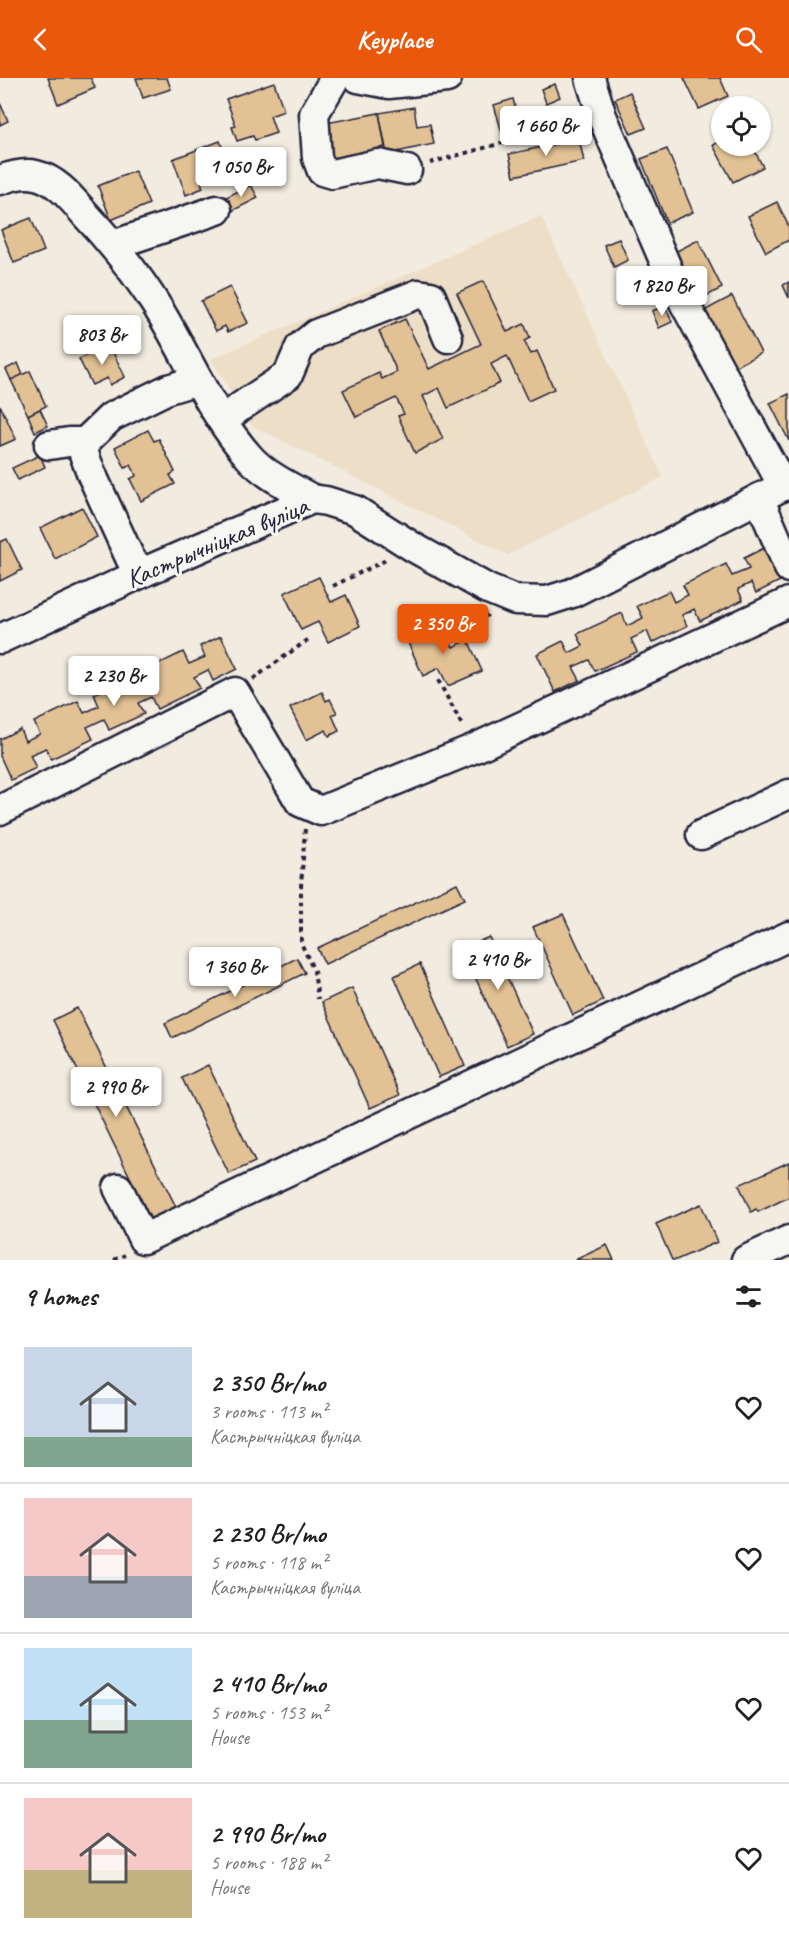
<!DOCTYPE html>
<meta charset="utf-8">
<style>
:root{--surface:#fff;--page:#f6f6f6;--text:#222;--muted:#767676;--line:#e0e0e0;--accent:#ea580c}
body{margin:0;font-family:Caveat,sans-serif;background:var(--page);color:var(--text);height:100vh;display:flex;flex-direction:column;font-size:22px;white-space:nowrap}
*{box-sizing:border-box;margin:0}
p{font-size:20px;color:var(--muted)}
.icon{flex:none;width:33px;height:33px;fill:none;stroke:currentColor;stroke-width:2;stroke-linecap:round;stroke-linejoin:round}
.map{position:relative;height:1182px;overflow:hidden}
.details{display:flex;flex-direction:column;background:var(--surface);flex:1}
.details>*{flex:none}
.buttons{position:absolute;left:711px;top:18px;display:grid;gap:12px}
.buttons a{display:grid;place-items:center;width:60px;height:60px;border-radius:50%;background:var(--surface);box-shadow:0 2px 4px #0004;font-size:30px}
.price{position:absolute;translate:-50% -51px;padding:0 14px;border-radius:6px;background:#fff;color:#222;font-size:20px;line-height:39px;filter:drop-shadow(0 2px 3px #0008)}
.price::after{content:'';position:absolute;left:50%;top:36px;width:18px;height:14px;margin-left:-9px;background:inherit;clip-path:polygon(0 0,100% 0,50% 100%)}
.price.active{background:var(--accent);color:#fff}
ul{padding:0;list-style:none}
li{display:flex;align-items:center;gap:18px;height:150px;padding:0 24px}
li+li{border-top:2px solid var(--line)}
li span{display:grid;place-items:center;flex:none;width:168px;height:120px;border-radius:0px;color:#555}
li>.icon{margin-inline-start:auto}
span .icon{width:72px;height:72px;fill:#fffc;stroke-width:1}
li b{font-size:26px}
h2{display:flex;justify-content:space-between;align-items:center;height:72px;padding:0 24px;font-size:26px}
header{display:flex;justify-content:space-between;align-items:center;height:78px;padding:0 24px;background:var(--accent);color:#fff;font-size:27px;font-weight:800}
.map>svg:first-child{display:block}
.built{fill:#eddec8}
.building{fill:#e2c194;stroke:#22223b;stroke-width:1.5}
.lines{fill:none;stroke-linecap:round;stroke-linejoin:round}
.minor-casing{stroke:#22223b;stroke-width:33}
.path{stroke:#22223b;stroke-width:4;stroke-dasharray:4.5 4.5;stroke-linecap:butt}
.minor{stroke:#f6f6f2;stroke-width:28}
.labels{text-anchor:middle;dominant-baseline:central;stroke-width:6;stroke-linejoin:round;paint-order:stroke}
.street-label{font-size:26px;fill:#22223b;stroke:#f6f6f2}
</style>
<header><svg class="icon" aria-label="back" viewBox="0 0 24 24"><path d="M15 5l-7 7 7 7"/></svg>Keyplace<svg class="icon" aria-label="search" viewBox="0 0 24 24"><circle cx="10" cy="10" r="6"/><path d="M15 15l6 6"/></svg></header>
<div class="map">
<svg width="789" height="1182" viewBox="0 0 789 1182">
<rect width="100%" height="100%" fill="#f2ebdf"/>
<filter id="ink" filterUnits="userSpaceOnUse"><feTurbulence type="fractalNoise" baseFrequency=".0167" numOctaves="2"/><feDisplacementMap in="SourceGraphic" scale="12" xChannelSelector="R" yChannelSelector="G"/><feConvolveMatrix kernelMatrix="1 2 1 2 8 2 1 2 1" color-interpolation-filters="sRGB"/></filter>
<g filter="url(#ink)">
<polygon class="built" points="541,138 663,399 508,477 251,347 211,281"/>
<g class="building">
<polygon points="48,0 91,0 95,10 58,26"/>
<polygon points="136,0 167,0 171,11 143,20"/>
<polygon points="684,0 720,0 728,18 699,31"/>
<polygon points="274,4 284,33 270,38 276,55 255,62 253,58 237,63 232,49 236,48 226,21"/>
<polygon points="555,6 560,19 546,25 541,11"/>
<polygon points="630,14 646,50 631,56 615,21"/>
<polygon points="513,21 522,53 503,58 494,27"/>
<polygon points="0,25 8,43 0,47"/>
<polygon points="414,29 417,48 430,46 434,66 387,76 379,35"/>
<polygon points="379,35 385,69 333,80 326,45"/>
<polygon points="579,61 584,83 514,98 509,76"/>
<polygon points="220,63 230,89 200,100 203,110 186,117 173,81"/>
<polygon points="722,63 722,68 752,68 763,89 733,104 713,67"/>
<polygon points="667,71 693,134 667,145 641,81"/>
<polygon points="135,93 149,126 111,142 98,108"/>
<polygon points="251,107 258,120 230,134 224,120"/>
<polygon points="777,124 789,149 789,162 766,174 748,138"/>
<polygon points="31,140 44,173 14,185 1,152"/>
<polygon points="619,161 628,182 614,189 604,167"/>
<polygon points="698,162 722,210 699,222 675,174"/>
<polygon points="483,203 507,254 524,246 530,260 524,263 531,276 537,273 554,311 528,323 507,278 491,286 500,305 448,330 439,310 423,318 443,361 415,375 398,338 404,336 396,320 356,339 343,312 379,295 382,301 397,294 379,253 405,241 429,291 481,266 457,215"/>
<polygon points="789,204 789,220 783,207"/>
<polygon points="230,209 248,245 228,254 225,248 216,253 201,223"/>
<polygon points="732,218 761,275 731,291 702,234"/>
<polygon points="665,228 672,244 659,250 652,233"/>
<polygon points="109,266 125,299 110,307 107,300 92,307 79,281"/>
<polygon points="18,285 23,297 11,302 6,291"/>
<polygon points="30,293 46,328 28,337 11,302"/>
<polygon points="789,316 789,363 770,325"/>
<polygon points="0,327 16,361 0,368"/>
<polygon points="40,331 48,348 35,354 28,337"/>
<polygon points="148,352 154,363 159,361 175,394 170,397 175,406 141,423 130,401 136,398 134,393 131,387 125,390 115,369"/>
<polygon points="40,377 45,389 18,402 12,390"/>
<polygon points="82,429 97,459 55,481 40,450"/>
<polygon points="7,461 22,492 0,503 0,464"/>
<polygon points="764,470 780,503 756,515 751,505 738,511 743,522 700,543 694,531 689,534 682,537 687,548 652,565 647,553 631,561 637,574 595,593 589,582 573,589 580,602 555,614 537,576 563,563 569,575 583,568 577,556 622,535 627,548 643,540 637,528 669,513 674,524 688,517 683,507 726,486 732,498 749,491 744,480"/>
<polygon points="319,499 331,524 346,517 360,548 328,564 318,544 301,552 284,515"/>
<polygon points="441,543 453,569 468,562 482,593 448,608 439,590 423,598 406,560"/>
<polygon points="221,558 237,591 213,603 208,592 194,599 200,610 157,631 151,619 138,625 144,636 109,652 104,641 87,649 93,661 51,681 46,670 30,677 36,690 11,702 0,678 0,661 20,651 25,663 40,656 34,644 78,623 84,635 99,628 94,616 126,601 131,611 144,605 140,595 183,574 189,586 205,579 200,568"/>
<polygon points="322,614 326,623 330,621 337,635 332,637 339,653 329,658 326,652 306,662 290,630"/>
<polygon points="457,805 465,821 325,886 317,870"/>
<polygon points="563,836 603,923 573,937 533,849"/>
<polygon points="489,859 533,956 507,968 462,871"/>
<polygon points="297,880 305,895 172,960 165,945"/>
<polygon points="420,886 465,988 439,999 394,898"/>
<polygon points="352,910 400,1017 370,1030 322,924"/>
<polygon points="77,930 179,1135 154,1148 53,942"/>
<polygon points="208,987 255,1084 229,1096 182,1000"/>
<polygon points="789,1084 789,1119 758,1134 756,1131 751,1134 739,1107"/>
<polygon points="701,1126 717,1164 676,1182 672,1182 656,1146"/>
<polygon points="607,1167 614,1182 575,1182"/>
</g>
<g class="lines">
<g class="minor-casing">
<g id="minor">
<polyline points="335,0 314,36 317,80 322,93 332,96 378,86 407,92"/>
<polyline points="358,0 389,6 447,0"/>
<polyline points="590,0 602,38 674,206 783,408"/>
<path d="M0 102C11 98 24 94 36 97 57 102 71 120 85 136 112 165 137 196 158 230 189 280 211 337 251 381 268 399 291 409 312 421"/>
<polyline points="113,167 217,132"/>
<polyline points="223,343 240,329 288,297 300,269 316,256 418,216 431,218 448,260"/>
<polyline points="49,367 69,364 85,364"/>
<polyline points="759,420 789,490"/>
<polyline points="144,494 131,482 92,397 84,376 85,364 111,339 168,311 198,302"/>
<polyline points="0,561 144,494 312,421 326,423 355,432 413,469 488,511 515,522 547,523 572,515 789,405"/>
<polyline points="0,732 235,614 300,724 321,733 475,670 789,524"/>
<polyline points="701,757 789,716"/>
<polyline points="118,1110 143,1161 789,858"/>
<polyline points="746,1182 789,1162"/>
</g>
</g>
<g class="path">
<polyline points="430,85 578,44"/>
<polyline points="333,508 388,481"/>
<polyline points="452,556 488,537"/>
<polyline points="253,601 309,561"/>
<polyline points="438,602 463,649"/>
<polyline points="305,751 301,808 301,865 314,893 318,921"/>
<polyline points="114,1182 125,1177"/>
</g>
<use href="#minor" class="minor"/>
</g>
</g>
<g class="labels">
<g class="street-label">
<text transform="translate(217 464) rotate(-23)">Кастрычніцкая вуліца</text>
</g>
</g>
</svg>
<div class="buttons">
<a><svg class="icon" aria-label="locate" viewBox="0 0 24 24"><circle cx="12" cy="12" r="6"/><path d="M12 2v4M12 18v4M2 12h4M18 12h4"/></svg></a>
</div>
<b class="price" style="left:546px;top:79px">1 660 Br</b>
<b class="price" style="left:241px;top:120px">1 050 Br</b>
<b class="price" style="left:662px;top:239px">1 820 Br</b>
<b class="price" style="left:102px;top:288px">803 Br</b>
<b class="price active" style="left:443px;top:577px">2 350 Br</b>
<b class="price" style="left:114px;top:629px">2 230 Br</b>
<b class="price" style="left:498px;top:913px">2 410 Br</b>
<b class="price" style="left:235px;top:920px">1 360 Br</b>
<b class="price" style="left:116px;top:1040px">2 990 Br</b>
</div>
<section class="details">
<h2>9 homes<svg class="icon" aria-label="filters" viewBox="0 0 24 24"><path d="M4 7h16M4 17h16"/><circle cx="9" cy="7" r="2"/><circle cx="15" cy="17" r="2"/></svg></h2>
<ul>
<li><span style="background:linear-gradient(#c9d6e8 75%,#7fa58c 0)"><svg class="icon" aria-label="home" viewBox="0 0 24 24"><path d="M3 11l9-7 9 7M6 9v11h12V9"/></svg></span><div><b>2 350 Br/mo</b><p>3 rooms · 113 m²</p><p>Кастрычніцкая вуліца</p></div><svg class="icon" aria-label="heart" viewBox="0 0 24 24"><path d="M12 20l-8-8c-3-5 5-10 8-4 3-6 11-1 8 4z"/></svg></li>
<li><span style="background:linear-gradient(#f6c9c9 65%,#9aa5b1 0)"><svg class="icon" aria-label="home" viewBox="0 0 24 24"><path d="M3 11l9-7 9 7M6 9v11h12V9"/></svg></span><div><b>2 230 Br/mo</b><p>5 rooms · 118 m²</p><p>Кастрычніцкая вуліца</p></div><svg class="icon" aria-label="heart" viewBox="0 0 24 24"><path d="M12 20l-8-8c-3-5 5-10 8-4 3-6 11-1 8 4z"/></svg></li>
<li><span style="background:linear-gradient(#bfe0f5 60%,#7fa58c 0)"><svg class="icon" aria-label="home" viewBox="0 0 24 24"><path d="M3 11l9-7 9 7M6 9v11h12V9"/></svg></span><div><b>2 410 Br/mo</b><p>5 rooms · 153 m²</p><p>House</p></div><svg class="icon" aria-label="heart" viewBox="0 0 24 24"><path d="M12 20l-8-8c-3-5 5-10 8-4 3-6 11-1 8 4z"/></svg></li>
<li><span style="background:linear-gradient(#f6c9c9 60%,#c2b280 0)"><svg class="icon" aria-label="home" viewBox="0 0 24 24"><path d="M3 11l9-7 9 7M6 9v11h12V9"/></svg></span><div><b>2 990 Br/mo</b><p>5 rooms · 188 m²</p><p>House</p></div><svg class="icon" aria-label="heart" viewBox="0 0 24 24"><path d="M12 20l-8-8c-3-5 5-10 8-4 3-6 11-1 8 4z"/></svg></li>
</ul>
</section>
